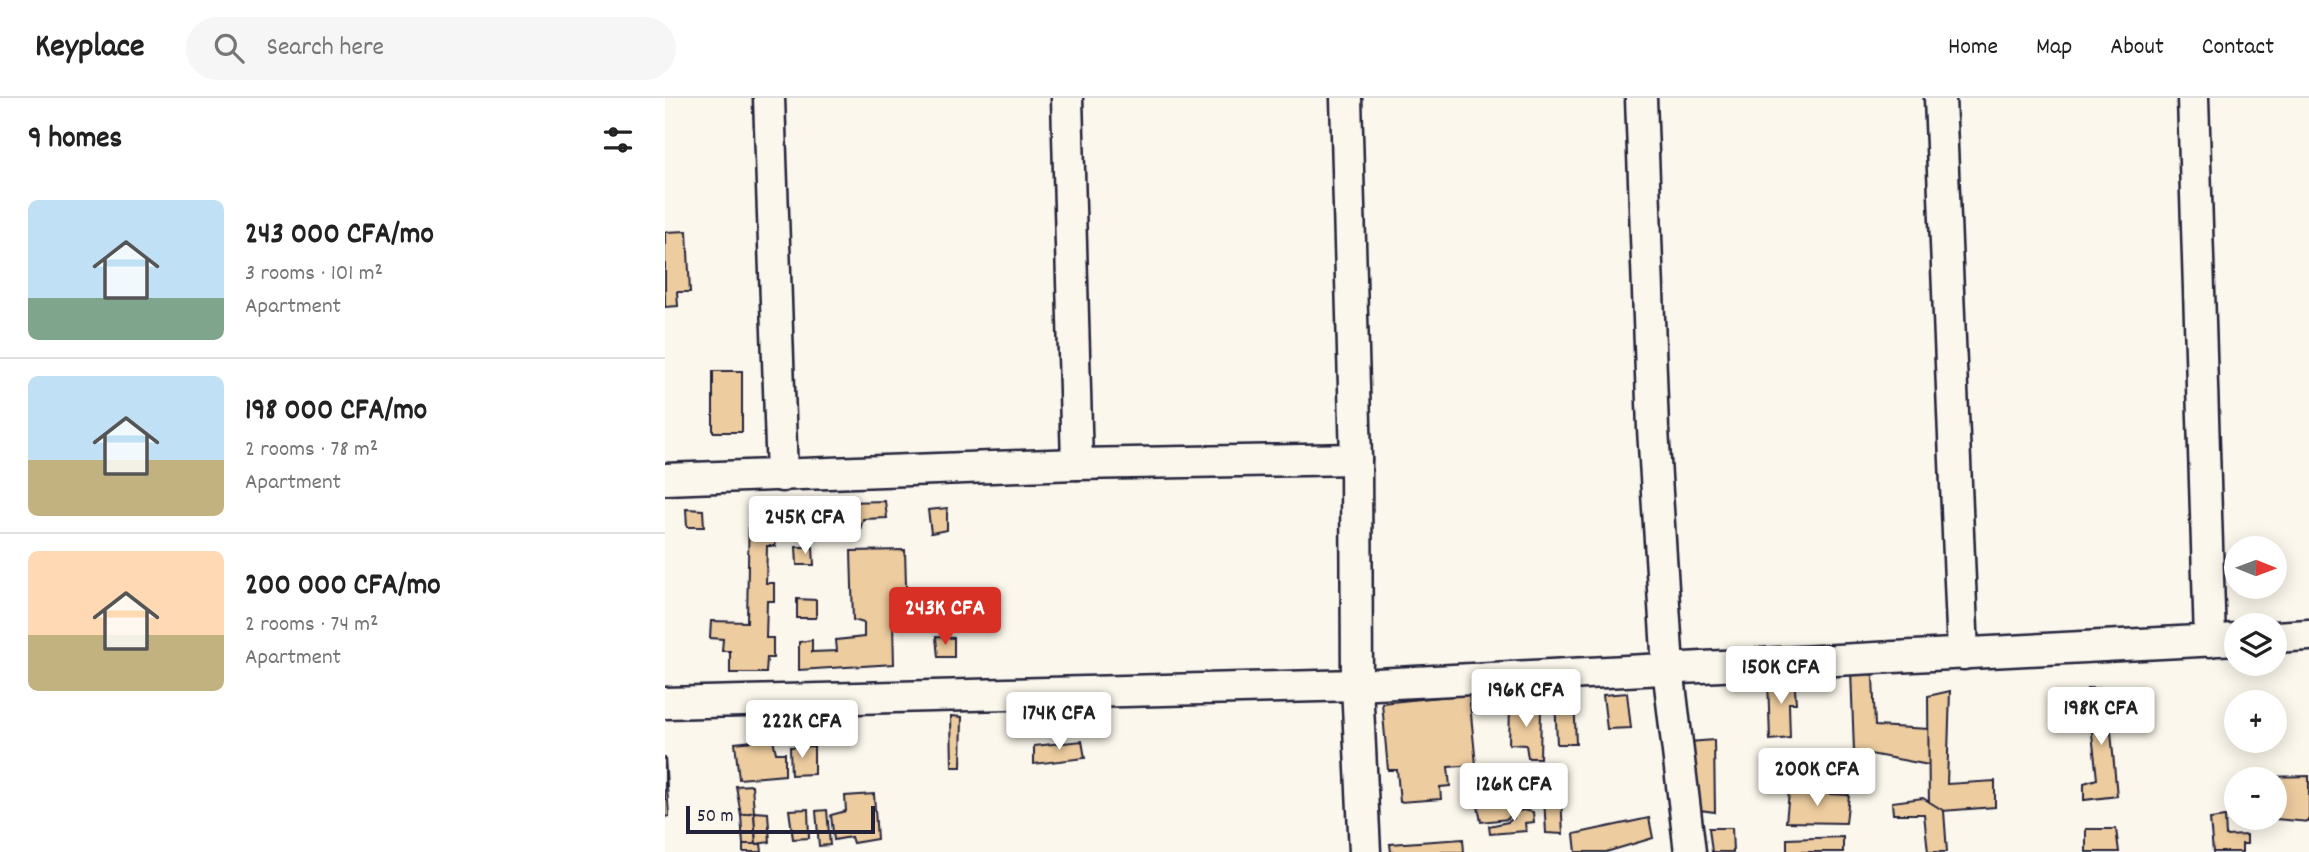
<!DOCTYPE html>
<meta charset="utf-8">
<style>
:root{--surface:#fff;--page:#f6f6f6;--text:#222;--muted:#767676;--line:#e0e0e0;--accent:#d93025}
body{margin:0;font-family:Dekko,sans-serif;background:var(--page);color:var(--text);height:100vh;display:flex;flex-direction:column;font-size:26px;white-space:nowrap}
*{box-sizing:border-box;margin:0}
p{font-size:23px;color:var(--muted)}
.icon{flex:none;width:38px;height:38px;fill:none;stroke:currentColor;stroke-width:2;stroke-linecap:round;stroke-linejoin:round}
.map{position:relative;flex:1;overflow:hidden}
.sheet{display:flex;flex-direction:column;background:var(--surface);width:665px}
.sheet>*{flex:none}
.needle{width:46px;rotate:91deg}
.tools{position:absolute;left:1559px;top:438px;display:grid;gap:14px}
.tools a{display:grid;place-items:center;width:63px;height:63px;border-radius:50%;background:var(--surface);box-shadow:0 4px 18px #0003;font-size:35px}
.scale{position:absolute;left:21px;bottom:18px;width:189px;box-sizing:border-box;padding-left:7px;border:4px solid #22223b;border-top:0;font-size:19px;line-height:24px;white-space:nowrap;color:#22223b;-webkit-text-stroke:5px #fbf7ec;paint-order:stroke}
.price{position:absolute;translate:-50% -60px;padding:0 16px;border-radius:7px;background:#fff;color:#222;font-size:23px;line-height:46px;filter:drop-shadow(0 2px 4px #0008)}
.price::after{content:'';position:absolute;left:50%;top:42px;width:21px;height:16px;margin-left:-10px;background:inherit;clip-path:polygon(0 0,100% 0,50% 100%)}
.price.current{background:var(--accent);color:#fff}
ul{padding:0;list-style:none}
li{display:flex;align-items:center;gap:21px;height:175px;padding:0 28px}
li+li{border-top:2px solid var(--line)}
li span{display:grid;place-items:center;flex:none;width:196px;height:140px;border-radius:10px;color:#555}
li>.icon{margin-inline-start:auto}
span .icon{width:84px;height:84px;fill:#fffc;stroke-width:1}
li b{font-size:30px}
h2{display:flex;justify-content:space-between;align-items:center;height:84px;padding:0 28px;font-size:30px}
header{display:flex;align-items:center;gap:42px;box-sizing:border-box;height:98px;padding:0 35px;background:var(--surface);border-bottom:2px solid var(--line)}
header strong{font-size:33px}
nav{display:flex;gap:38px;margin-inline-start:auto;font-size:24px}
.search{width:490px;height:63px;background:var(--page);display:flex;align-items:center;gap:18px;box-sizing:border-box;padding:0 24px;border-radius:38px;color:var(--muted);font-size:26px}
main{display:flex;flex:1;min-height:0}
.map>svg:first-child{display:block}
.building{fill:#edcc9f;stroke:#22223b;stroke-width:2}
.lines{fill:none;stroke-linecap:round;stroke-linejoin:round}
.minor-casing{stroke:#22223b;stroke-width:35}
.minor{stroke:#fbf7ec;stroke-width:30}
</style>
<header>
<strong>Keyplace</strong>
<div class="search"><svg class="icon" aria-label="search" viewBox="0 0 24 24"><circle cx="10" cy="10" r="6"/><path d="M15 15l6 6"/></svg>Search here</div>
<nav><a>Home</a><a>Map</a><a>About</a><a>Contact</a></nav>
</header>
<main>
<section class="sheet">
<h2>9 homes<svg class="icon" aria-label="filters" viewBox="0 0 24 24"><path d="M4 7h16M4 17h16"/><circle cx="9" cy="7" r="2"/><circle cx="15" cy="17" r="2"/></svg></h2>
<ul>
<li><span style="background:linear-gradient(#bfe0f5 70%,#7fa58c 0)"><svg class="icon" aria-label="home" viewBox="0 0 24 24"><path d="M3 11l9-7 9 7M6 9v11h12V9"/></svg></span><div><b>243 000 CFA/mo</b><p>3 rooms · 101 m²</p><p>Apartment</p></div></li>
<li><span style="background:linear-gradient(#bfe0f5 60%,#c2b280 0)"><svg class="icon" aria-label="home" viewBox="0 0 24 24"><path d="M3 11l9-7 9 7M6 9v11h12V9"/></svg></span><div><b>198 000 CFA/mo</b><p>2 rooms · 78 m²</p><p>Apartment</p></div></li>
<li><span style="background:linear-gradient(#ffd9b3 60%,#c2b280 0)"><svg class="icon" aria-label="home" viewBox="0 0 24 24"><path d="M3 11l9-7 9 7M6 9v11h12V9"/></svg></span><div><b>200 000 CFA/mo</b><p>2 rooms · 74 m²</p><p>Apartment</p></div></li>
</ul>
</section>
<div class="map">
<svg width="1644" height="754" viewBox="0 0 1644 754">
<rect width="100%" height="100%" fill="#fbf7ec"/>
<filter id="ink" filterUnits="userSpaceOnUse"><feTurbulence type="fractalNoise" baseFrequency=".0143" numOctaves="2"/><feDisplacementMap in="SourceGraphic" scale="14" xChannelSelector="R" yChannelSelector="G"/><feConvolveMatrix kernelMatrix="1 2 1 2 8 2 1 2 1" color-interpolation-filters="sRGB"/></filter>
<g filter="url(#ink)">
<g class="building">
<polygon points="22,133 25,194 12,194 13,208 0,209 0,134"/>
<rect x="48" y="273" width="29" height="61"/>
<polygon points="220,403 222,420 198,421 195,432 144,430 142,405"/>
<polygon points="84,410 103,410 103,431 110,431 110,448 102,448 101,485 109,485 109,503 102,503 101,540 108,540 108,560 102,560 101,575 65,575 65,553 57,553 58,541 45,540 46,523 82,524"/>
<polygon points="282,410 282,432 266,435 263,412"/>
<polygon points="21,411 38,412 39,429 22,429"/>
<polygon points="131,449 148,449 149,467 132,467"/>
<polygon points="240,452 242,522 228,524 229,566 134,572 134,544 147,542 147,554 172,553 171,542 199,539 199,525 188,522 186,453"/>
<polygon points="132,501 151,502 151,520 132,520"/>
<polygon points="271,539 289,540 289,559 273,559"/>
<polygon points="1186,572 1208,577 1210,628 1264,631 1264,667 1189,653"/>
<polygon points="1129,578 1131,605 1124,605 1125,640 1105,642 1103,581"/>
<polygon points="1422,590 1442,591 1452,698 1419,702 1419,685 1432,681"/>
<polygon points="1285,593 1282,686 1330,683 1330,709 1264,714 1263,598"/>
<polygon points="962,595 966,630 942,631 938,597"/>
<polygon points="804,596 811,667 783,669 785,688 775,689 776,701 735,704 732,672 723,672 717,605"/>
<polygon points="890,598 909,598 911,646 892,646"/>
<polygon points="845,609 876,610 875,660 863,660 861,647 844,646"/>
<polygon points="286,618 297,619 296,669 287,669"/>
<polygon points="108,641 111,655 120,655 120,677 74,681 70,645"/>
<polygon points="1049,642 1050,714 1035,712 1024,644"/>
<polygon points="417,643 420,660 369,666 369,648"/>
<polygon points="149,648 149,676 126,677 125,649"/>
<polygon points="0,658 4,718 0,719"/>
<polygon points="860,675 861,705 850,708 843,721 816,724 811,698 820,696 827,687 826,677"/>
<polygon points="1644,678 1644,724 1598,720 1610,719 1610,681 1597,679"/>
<polygon points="87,687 89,714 76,717 71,688"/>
<polygon points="1124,694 1184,697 1181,725 1121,724"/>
<polygon points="209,696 212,741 188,745 186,739 169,742 166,717 181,713 180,698"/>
<polygon points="896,698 898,736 881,735 879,699"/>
<polygon points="1258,700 1279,713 1282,754 1263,754 1259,716 1228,716 1227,704"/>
<polygon points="143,711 144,740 128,741 124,712"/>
<polygon points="162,712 165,747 154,748 151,713"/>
<polygon points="857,712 868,714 869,724 860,725 861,733 825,736 824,728 843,724 849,720 849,715"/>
<polygon points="89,714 91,746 78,746 76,717"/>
<polygon points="89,714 103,715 105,744 91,746"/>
<polygon points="1560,719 1561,738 1582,737 1582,746 1577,746 1577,754 1548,754 1545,721"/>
<polygon points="984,720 988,740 941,754 911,754 909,736"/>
<polygon points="1044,730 1067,730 1068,754 1047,754"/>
<polygon points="1421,731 1451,731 1454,754 1421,754"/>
<polygon points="1178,739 1178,754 1122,754 1122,741"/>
<polygon points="798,741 799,754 726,754 725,746"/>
<polygon points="78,746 96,746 97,754 78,754"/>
</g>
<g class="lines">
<g class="minor-casing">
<g id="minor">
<polyline points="104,0 117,378"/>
<polyline points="402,0 412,366"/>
<polyline points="681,0 691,361 692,587 700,754"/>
<polyline points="976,0 988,331 1003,570 1025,754"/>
<polyline points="1275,0 1298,556"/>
<polyline points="1528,0 1545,543"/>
<polyline points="0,381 412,366 691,361"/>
<polyline points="1610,539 1644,537"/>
<polyline points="0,605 692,587 1572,541"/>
</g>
</g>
<use href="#minor" class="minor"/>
</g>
</g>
</svg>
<div class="tools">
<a><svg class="needle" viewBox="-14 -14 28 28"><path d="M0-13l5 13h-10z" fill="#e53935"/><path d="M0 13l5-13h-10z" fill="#767676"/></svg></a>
<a><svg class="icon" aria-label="layers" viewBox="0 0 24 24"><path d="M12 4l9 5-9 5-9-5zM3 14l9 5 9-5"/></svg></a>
<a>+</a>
<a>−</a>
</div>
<div class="scale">50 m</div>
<b class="price" style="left:140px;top:458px">245K CFA</b>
<b class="price current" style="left:280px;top:549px">243K CFA</b>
<b class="price" style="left:1116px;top:608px">150K CFA</b>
<b class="price" style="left:861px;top:631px">196K CFA</b>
<b class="price" style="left:1436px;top:649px">198K CFA</b>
<b class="price" style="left:394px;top:654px">174K CFA</b>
<b class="price" style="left:137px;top:662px">222K CFA</b>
<b class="price" style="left:1152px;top:710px">200K CFA</b>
<b class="price" style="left:849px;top:725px">126K CFA</b>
</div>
</main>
